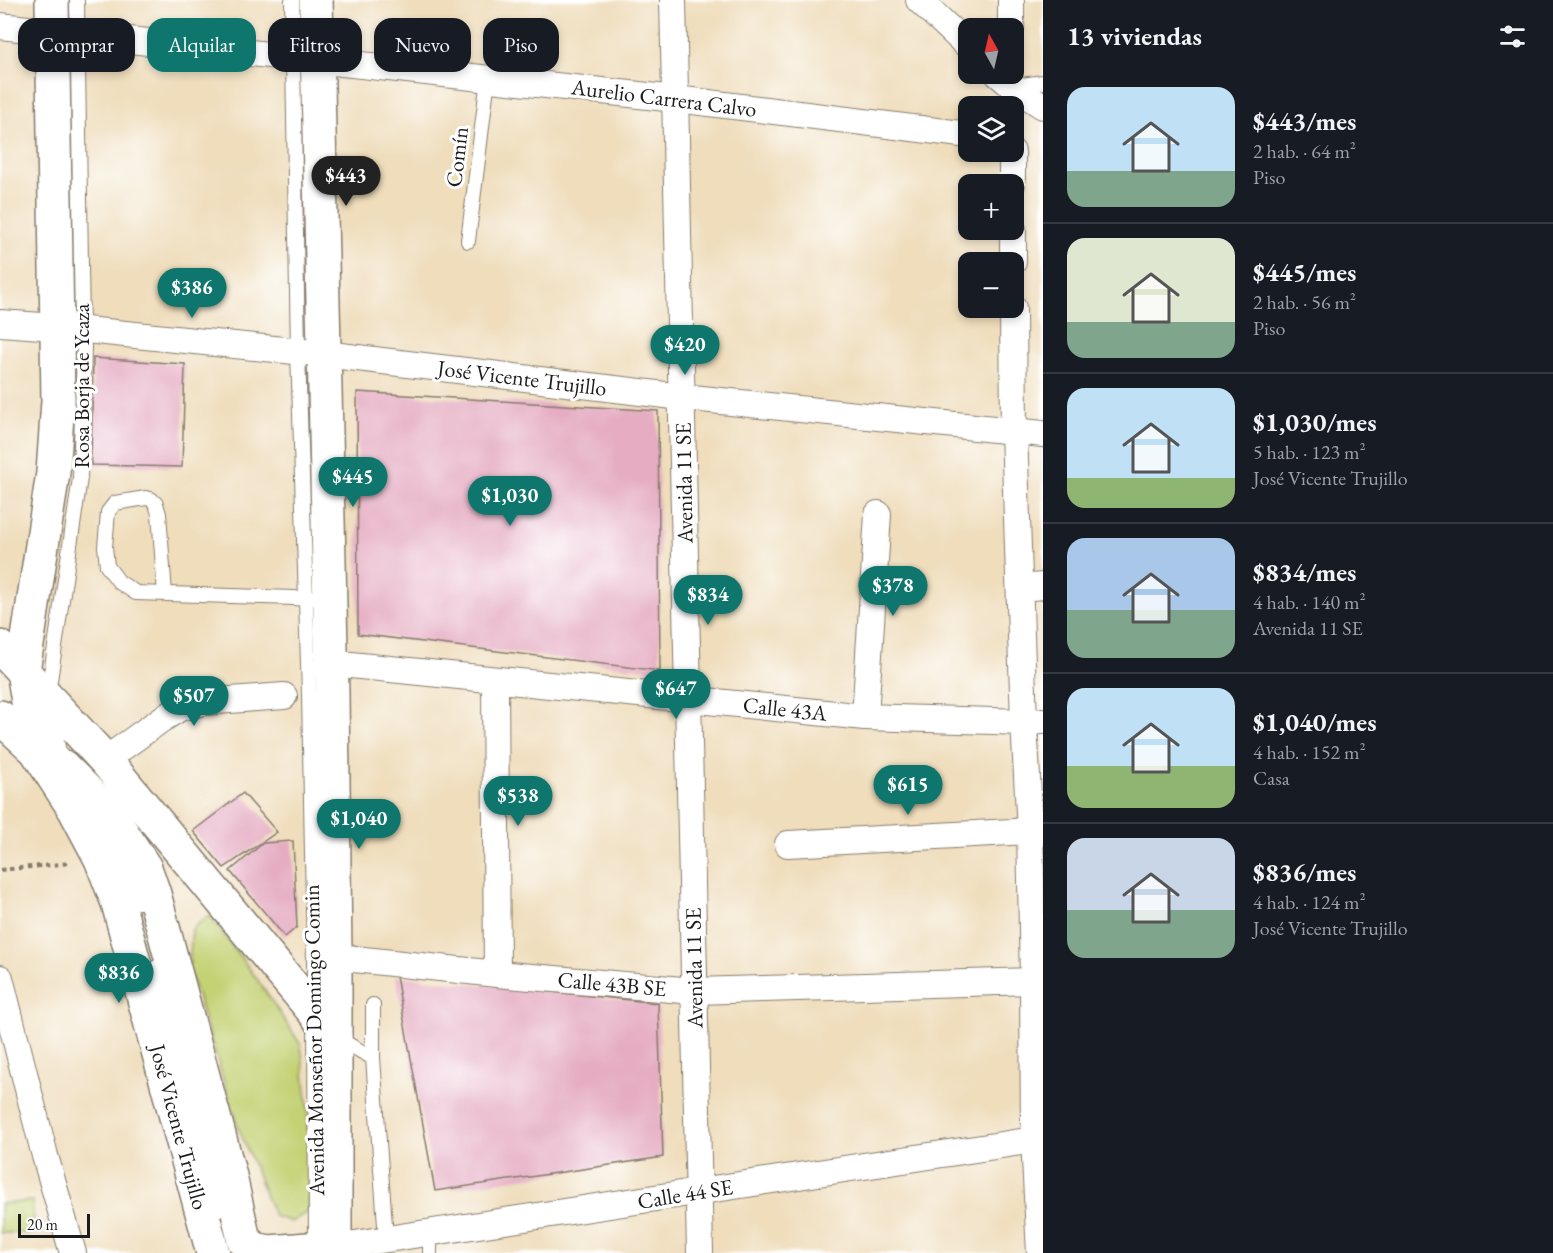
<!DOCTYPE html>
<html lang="es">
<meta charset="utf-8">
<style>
:root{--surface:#171b24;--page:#20242c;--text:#f1f3f6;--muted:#9ea1a6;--line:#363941;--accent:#0f766e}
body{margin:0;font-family:"EB Garamond",serif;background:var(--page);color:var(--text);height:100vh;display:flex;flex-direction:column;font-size:22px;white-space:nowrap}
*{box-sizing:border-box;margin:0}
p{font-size:20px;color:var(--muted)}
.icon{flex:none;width:33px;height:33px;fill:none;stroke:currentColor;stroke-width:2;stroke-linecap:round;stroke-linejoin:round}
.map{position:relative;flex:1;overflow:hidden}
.panel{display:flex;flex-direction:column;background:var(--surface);width:510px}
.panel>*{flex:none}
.top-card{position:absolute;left:18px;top:18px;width:570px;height:54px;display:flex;gap:12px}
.needle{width:39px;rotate:352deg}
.fabs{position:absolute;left:958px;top:18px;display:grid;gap:12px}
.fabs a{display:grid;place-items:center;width:66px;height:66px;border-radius:12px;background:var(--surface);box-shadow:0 3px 9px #0003;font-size:30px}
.scale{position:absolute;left:18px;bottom:15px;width:72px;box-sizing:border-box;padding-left:6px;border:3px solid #1c1c1c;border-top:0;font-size:16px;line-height:21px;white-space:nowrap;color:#1c1c1c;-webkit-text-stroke:4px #fff;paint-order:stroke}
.price{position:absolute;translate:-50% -51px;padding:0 14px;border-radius:21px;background:var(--accent);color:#fff;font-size:20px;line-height:39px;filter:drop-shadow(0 2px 3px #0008)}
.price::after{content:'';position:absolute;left:50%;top:36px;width:18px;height:14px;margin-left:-9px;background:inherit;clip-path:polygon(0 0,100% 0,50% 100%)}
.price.on{background:#222;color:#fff}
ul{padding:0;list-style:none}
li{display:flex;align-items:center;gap:18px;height:150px;padding:0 24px}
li+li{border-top:2px solid var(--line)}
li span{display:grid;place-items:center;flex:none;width:168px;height:120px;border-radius:18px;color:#555}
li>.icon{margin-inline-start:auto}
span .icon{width:72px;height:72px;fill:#fffc;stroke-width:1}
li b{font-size:26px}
h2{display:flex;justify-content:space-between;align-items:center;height:72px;padding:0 24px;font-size:26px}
.pill{padding:0 21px;border-radius:18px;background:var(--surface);box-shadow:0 3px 9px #0003;font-size:21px;line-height:54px}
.pill.on{background:var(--accent);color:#fff}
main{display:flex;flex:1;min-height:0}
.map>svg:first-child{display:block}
.green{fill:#c4d274;stroke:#707748;stroke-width:1.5}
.building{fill:#e5acc2}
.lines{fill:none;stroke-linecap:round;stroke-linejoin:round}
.service-casing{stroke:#867c6c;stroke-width:16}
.minor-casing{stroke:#867c6c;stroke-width:28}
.secondary-casing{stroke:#867c6c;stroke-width:36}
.path{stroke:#867c6c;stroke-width:4;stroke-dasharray:4.5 4.5;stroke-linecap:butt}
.service{stroke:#fff;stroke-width:14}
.minor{stroke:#fff;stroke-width:26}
.secondary{stroke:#fff;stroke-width:33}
.labels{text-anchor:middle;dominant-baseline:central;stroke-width:6;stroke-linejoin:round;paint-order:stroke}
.street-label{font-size:22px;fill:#1c1c1c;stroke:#fff}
</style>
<main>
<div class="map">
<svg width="1043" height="1253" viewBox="0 0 1043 1253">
<rect width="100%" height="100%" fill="#fff"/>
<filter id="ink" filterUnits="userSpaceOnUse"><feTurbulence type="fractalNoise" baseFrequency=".0167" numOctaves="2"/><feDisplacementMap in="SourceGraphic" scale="12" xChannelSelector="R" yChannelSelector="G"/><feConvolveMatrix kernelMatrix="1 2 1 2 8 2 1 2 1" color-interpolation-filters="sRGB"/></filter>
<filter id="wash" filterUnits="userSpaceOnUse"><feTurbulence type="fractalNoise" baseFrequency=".008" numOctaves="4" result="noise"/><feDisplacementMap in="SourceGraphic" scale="24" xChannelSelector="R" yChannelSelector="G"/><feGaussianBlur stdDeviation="1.35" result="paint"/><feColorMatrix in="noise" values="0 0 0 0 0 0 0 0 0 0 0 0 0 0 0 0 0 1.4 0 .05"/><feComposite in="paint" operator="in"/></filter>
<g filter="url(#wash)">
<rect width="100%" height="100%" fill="#efddbb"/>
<g class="green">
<polygon points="209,915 259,982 301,1045 308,1110 309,1211 291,1222 274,1216 239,1129 189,970 192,929"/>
<polygon points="33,1201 34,1233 0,1233 0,1204"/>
</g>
<g id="blocks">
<g class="building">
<polygon points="93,358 185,364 182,467 91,465"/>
<polygon points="357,392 658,411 660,671 358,634"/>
<polygon points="243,793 277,832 224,868 193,831"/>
<polygon points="293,841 297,927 285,937 230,871 263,843"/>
<polygon points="396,976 658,1003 663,1157 435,1191"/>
</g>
</g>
</g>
<g filter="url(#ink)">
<use href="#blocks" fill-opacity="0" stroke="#867c6c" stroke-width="1.5"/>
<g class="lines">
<g class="service-casing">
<g id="service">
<polyline points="292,0 298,352 309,694 315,1013 316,1248"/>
<polyline points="1015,86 1043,82"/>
<polyline points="468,241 488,78"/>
<polyline points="165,594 159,514 156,504 151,499 146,498 115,503 108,512 105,547 107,566 119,582 136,593 294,598 306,599 313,598"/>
<polyline points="48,694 80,478 84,348 82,330 77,0"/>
<polyline points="51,713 61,762"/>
<polyline points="122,859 139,902"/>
<polyline points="157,967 221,1209"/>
<polyline points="373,1005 373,1058"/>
<polyline points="337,1038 373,1058 386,1239"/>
<polyline points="430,1233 430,1253"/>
</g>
</g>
<g class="minor-casing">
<g id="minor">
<polyline points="673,0 700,1253"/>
<polyline points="919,0 969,47"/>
<polyline points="1011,0 1011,28"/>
<polyline points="0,26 676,99 969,135"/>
<polyline points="998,74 1012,86 1043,106"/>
<polyline points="1012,152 1012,184"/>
<polyline points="1013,230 1013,262"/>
<polyline points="1013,308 1014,431 1024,722 1030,831 1033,981 1034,1140 1040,1253"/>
<polyline points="0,323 56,327 324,354 682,397 1043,434"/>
<polyline points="1020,588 1043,586"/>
<polyline points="331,663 865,717 1024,722 1043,721"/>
<polyline points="495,680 497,974"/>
<polyline points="865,717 878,514"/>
<polyline points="105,760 162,719 180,708 204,702 284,696"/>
<polyline points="788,844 1030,831 1043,829"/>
<polyline points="335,957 497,974 694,991 1033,981"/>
<polyline points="0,978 45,1156 73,1253"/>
<polyline points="335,1247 1034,1140"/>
</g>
</g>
<g class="secondary-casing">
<g id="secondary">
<polyline points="316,0 332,693 335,957 335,1253"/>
<polyline points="0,647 105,760 335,1037"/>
<polyline points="0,717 36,750 75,810 101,859 118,903 213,1253"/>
<polyline points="36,750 23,671 53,473 58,401 52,0"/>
<polyline points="36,750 63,767 110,814 145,868 154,894 230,1176 244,1240 255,1249 269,1252 335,1247"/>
</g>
</g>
<polyline class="path" points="0,870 71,863"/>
<use href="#service" class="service"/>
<use href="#minor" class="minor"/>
<use href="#secondary" class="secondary"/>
</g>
</g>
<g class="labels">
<g class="street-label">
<text transform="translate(664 98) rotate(7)">Aurelio Carrera Calvo</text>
<text transform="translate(457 157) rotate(-83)">Comín</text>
<text transform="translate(522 378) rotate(7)">José Vicente Trujillo</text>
<text transform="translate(81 386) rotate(-90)">Rosa Borja de Ycaza</text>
<text transform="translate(684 483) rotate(-91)">Avenida 11 SE</text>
<text transform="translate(785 709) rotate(6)">Calle 43A</text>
<text transform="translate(694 968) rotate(-91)">Avenida 11 SE</text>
<text transform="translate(612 984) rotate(5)">Calle 43B SE</text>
<text transform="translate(314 1040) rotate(-91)">Avenida Monseñor Domingo Comin</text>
<text transform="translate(179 1127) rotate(75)">José Vicente Trujillo</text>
<text transform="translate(685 1194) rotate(-9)">Calle 44 SE</text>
</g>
</g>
</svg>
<div class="fabs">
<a><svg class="needle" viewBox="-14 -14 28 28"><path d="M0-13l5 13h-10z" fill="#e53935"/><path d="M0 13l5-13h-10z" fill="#9ea1a6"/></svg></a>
<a><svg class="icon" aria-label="layers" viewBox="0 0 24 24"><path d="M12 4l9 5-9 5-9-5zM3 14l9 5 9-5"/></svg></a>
<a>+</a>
<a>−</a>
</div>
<div class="scale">20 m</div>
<b class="price on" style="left:346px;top:207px">$443</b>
<b class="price" style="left:192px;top:319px">$386</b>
<b class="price" style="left:685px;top:376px">$420</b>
<b class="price" style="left:353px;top:508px">$445</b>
<b class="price" style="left:510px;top:527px">$1,030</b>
<b class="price" style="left:893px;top:617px">$378</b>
<b class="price" style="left:708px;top:626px">$834</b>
<b class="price" style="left:676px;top:720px">$647</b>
<b class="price" style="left:194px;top:727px">$507</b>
<b class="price" style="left:908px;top:816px">$615</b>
<b class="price" style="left:518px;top:827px">$538</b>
<b class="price" style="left:359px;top:850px">$1,040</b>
<b class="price" style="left:119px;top:1004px">$836</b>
<div class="top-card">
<a class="pill">Comprar</a>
<a class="pill on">Alquilar</a>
<a class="pill">Filtros</a>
<a class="pill">Nuevo</a>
<a class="pill">Piso</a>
</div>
</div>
<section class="panel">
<h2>13 viviendas<svg class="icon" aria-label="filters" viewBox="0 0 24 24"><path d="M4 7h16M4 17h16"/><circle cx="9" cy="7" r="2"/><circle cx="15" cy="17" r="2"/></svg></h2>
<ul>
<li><span style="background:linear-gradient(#bfe0f5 70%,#7fa58c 0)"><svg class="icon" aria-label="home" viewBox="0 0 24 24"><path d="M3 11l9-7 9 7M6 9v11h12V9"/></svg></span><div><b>$443/mes</b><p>2 hab. · 64 m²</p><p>Piso</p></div></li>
<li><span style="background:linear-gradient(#dfe7d0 70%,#7fa58c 0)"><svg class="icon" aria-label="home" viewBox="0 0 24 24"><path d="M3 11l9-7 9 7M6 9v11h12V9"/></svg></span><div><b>$445/mes</b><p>2 hab. · 56 m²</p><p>Piso</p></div></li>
<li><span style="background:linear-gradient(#bfe0f5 75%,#8fb573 0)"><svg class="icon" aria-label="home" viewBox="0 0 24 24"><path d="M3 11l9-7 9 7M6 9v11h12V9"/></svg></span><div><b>$1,030/mes</b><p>5 hab. · 123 m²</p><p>José Vicente Trujillo</p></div></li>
<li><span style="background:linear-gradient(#a9c7e8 60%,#7fa58c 0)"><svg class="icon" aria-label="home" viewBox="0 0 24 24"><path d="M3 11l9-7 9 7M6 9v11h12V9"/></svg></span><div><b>$834/mes</b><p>4 hab. · 140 m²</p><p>Avenida 11 SE</p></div></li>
<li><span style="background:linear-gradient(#bfe0f5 65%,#8fb573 0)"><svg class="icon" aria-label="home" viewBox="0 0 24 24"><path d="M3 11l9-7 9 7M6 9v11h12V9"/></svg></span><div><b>$1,040/mes</b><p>4 hab. · 152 m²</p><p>Casa</p></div></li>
<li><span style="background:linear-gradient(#c9d6e8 60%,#7fa58c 0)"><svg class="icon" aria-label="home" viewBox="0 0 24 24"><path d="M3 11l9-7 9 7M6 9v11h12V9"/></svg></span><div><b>$836/mes</b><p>4 hab. · 124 m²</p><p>José Vicente Trujillo</p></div></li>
</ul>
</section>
</main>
